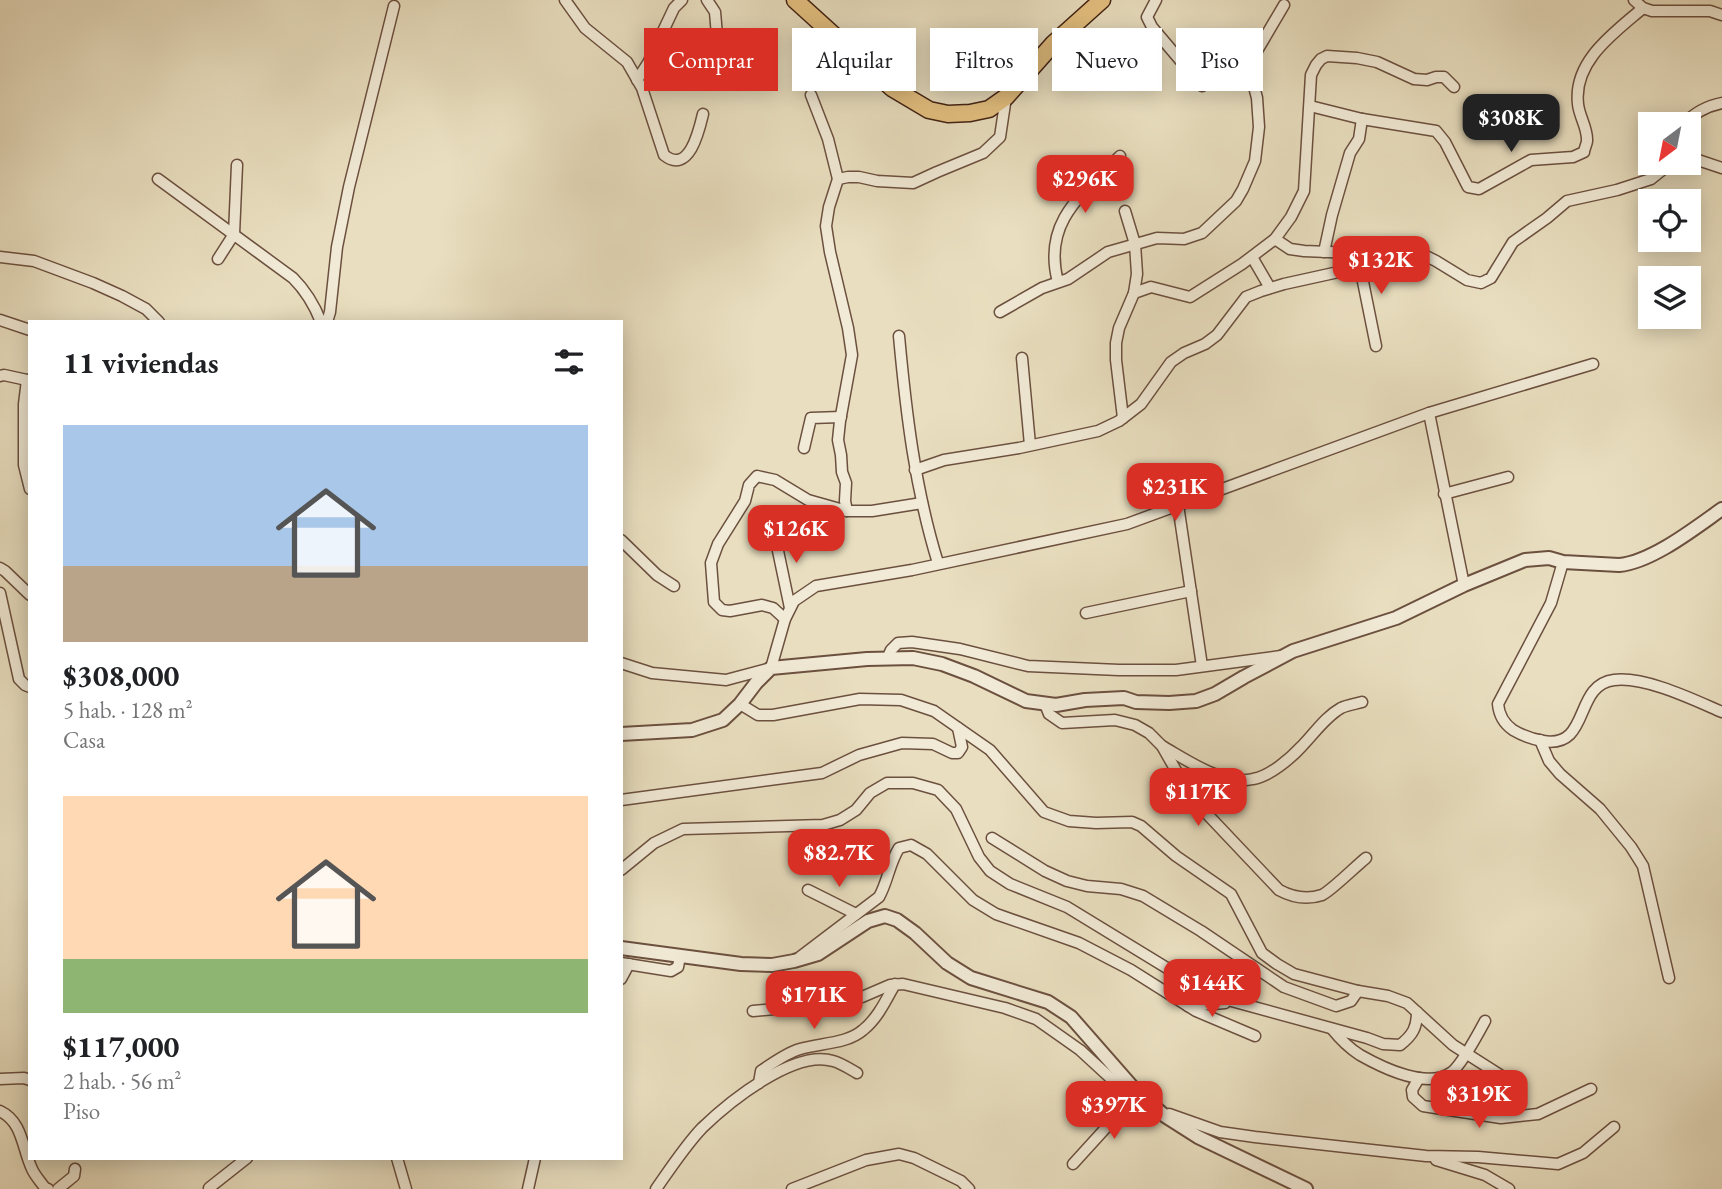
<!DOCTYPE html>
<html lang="es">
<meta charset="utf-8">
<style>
:root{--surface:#fff;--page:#f2f2f2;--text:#202124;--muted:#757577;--accent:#d93025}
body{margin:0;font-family:"EB Garamond",serif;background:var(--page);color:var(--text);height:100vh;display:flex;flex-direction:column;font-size:26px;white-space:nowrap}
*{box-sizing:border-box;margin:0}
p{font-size:23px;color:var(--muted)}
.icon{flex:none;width:38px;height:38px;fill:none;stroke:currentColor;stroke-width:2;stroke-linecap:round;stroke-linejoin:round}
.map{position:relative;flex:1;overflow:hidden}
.side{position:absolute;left:28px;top:320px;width:595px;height:840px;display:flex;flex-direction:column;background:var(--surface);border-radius:0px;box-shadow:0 4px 18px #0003}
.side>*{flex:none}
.hud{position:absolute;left:644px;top:28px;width:665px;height:63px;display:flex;gap:14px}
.needle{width:46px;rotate:212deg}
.buttons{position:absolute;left:1638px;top:112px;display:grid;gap:14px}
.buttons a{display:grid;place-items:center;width:63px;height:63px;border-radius:0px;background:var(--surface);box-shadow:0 4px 18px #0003;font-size:35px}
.price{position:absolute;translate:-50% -60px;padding:0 16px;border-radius:14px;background:var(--accent);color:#fff;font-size:23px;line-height:46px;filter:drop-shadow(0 2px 4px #0008)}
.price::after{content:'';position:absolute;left:50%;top:42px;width:21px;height:16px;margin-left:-10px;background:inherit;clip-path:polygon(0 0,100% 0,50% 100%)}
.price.selected{background:#222;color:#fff}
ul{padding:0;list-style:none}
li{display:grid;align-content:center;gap:14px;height:371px;padding:0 35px}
li span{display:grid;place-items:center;height:217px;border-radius:0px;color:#555}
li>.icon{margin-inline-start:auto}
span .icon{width:126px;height:126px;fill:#fffc;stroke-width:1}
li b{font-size:30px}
h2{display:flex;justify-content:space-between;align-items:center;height:84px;padding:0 35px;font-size:30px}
.tag{padding:0 24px;border-radius:0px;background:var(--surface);box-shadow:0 4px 18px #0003;font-size:24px;line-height:63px}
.tag.selected{background:var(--accent);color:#fff}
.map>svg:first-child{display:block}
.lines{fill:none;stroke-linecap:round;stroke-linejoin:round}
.minor-casing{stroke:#6c503f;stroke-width:13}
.tertiary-casing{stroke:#6c503f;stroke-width:16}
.primary-casing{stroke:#422114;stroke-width:19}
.minor{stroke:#f1ead6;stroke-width:10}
.tertiary{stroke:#f1ead6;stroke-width:12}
.primary{stroke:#e4c080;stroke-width:16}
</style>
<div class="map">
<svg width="1722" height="1189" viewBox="0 0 1722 1189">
<rect width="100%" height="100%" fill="#e9dfc0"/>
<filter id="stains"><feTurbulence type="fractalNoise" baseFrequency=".00286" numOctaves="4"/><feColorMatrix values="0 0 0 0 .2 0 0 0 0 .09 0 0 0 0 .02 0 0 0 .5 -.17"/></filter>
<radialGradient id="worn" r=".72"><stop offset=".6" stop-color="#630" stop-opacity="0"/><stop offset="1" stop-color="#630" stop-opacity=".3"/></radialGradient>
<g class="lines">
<g class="minor-casing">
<g id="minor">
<path d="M565 0 585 28 627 62 642 88 664 155C689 175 699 131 703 114"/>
<polyline points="707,0 715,12 718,47 725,81"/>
<polyline points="1156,0 1147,17 1152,27 1202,86"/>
<polyline points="1634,0 1643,8 1652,11 1710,11 1722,15"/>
<polyline points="637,80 648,63 674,8 682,0"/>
<polyline points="811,95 828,139 838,179 829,207 826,226 830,252 848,328 852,355 840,421 838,440 841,455 842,472 846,483 845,501 847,511"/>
<path d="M1310 106 1362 119 1436 131 1445 142 1468 187 1479 189 1531 160 1573 157 1584 152C1584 150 1587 143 1587 141 1588 129 1579 116 1578 104 1573 61 1614 33 1643 8"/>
<path d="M1684 124C1694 113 1707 106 1722 103"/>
<polyline points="1689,157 1722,168"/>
<path d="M158 179 293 278C306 291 314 304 321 322"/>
<polyline points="838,179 848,177 859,177 877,181 913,183 937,172 983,153 1000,137 1006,97"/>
<polyline points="1275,239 1290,249 1304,251 1426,256 1436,261 1467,280 1481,283 1491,278 1513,242 1547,218 1567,201 1617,190 1651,179 1671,163"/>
<polyline points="1324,252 1332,215 1350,153 1359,139 1362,119"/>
<polyline points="0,257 34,261 93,283 122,296 146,309 159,322"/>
<polyline points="1252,257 1270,288"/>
<polyline points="1358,257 1376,346"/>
<polyline points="218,259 234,234 237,165"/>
<path d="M1058 282C1042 222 1082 194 1120 156"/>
<polyline points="1134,293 1151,287 1190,297 1242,264 1275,239 1291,217 1304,191 1311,75 1316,65 1321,59 1327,56 1357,58 1377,62 1414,79 1427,80 1436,77 1444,77 1454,87"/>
<polyline points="1000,312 1042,288 1068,279 1108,252 1157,238 1184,239 1202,233 1236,201 1243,189 1255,161 1259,127 1257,98 1250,71 1251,61 1284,5"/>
<polyline points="0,320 30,330"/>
<polyline points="327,322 330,312 337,247 349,187 394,6"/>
<path d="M899 336C906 412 915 489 938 563"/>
<polyline points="1022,358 1030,445"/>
<polyline points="0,376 4,375 27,380 29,382"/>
<polyline points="27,380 24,404 24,465 30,489"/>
<polyline points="1429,413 1464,585"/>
<polyline points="1123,418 1116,360 1116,343 1119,328 1134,293 1137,274 1135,244 1125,211"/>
<polyline points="804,448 811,418 841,417"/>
<polyline points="915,470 944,460 1019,448 1098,431 1119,421 1141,404 1171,362 1184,353 1205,344 1217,335 1246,297 1261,291 1284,284 1343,271 1353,268 1357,253"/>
<polyline points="1444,494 1508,477"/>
<polyline points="1178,505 1202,666"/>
<polyline points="773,527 790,608"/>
<polyline points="621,540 657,575 674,586"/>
<path d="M1563 562 1551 603 1498 704C1499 715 1503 723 1513 730 1523 736 1532 739 1543 741 1591 749 1573 685 1614 680 1645 676 1694 700 1722 712"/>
<polyline points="0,568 5,571 30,595"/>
<polyline points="0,593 19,679 25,685 30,687"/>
<polyline points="1086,613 1191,591"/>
<polyline points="785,619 773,608 762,605 730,611 722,610 714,602 711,563 718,544 745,501 749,485 757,476 775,480 808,500 847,511 872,511 922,503"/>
<polyline points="887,659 891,650 898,643 912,642 960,649 1028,666 1119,670 1176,670 1281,656"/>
<polyline points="621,663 652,673 726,680 771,668 785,619 794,601 816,586 912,570 1127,524 1429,413 1593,364"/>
<polyline points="740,704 758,715 773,715 860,699 901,700 934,711 990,750 1044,812 1069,821 1096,823 1132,822 1141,826 1176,856 1231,894 1262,953 1277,964 1294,974 1358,991 1388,996 1407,1003 1453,1045 1511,1082 1513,1090 1477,1114"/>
<path d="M1045 704 1049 714 1062 723 1115 720 1135 725 1149 733 1162 746 1187 790 1208 815 1279 890C1292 897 1307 900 1322 895 1331 891 1357 865 1366 858"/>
<polyline points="1540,740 1549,761 1560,774 1600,809 1631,847 1643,866 1669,978"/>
<path d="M1162 746C1187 760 1223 786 1253 779 1270 776 1290 759 1302 746 1314 734 1325 717 1341 708 1347 705 1355 704 1362 702"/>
<polyline points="621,800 822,773 859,755 902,743 933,744 952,753 958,753 962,747 958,728"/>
<polyline points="992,838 1045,871 1067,881 1087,886 1121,889 1143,896 1201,931 1284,987 1336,1006 1351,1001 1358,991"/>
<path d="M621 870 654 843 683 829 823 825 840 820 856 810 870 793 887 783H913L938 790 956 809 979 857 990 871 1010 884 1067 907 1180 976 1217 997 1367 1038 1383 1044 1400 1045C1413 1035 1417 1027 1417 1012"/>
<polyline points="808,890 856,914"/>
<path d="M800 957 879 897C888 881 889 864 899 848L911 845 927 854 973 900 996 914 1079 943 1131 970 1196 1011 1255 1036"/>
<polyline points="621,963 671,971 678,967 680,956"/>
<polyline points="621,979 629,964"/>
<polyline points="1188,1006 1225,1003"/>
<polyline points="753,1011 828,1004 862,997 890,985 903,984 1005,1008 1036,1019 1080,1050 1130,1096 1149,1106"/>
<path d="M1332 1029C1340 1039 1349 1048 1360 1055 1383 1068 1428 1090 1452 1072 1462 1064 1478 1034 1485 1021"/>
<polyline points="1419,1078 1412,1090 1413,1097 1423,1106 1501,1118 1538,1114 1591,1089"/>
<polyline points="0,1079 24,1078 30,1080"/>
<path d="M759 1083 761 1071C773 1063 786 1053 800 1049 820 1043 847 1044 863 1030 878 1018 886 1000 895 984"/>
<path d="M0 1111C23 1122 22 1148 32 1169 35 1176 41 1182 45 1188L48 1189"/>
<polyline points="1169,1114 1220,1132 1255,1137 1426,1156 1478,1157 1558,1164 1583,1153 1614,1127"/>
<polyline points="397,1158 406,1189"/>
<polyline points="1436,1160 1485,1175 1509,1189"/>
<polyline points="1073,1164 1133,1098"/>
<polyline points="209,1188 247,1158"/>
<polyline points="58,1189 74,1176 75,1169"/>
<polyline points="528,1189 535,1158"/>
<path d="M656 1189C670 1169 685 1146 702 1128 729 1102 794 1049 833 1061 841 1063 850 1069 857 1073"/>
<polyline points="792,1189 866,1160 899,1154 914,1158 961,1181 969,1189"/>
</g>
</g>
<g class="tertiary-casing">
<g id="tertiary">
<path d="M621 734 692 730 723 720 740 704 756 683 771 668 867 659 913 658 942 664 974 676 1026 701 1056 705 1085 700 1124 698 1136 702 1169 703 1196 701 1215 694 1244 677 1293 651 1396 618 1464 585 1525 560 1549 558 1563 562 1619 565C1652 562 1695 528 1722 509"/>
<polyline points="621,948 741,964 772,965 794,961 818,954 868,921 885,916 897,920 915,933 947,963 971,978 1048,1002 1071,1017 1135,1090 1165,1116 1198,1137 1306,1189"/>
</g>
</g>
<g class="primary-casing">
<polyline id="primary" points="795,0 892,88 929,110 948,114 970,113 989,109 1006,97 1053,44 1102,0"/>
</g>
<use href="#minor" class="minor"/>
<use href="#tertiary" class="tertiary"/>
<use href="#primary" class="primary"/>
</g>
<rect width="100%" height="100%" filter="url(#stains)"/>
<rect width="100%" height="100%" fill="url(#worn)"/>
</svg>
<div class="buttons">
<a><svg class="needle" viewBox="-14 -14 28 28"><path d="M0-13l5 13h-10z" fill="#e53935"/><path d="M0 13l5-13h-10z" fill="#757577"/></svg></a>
<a><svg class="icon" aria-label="locate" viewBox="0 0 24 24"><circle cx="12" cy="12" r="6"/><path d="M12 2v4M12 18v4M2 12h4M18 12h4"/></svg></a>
<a><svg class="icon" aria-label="layers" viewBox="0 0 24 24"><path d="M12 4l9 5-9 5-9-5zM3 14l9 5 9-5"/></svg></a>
</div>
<b class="price selected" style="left:1511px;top:154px">$308K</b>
<b class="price" style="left:1085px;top:215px">$296K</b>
<b class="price" style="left:1381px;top:296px">$132K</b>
<b class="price" style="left:1175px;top:523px">$231K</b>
<b class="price" style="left:796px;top:565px">$126K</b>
<b class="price" style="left:1198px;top:828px">$117K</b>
<b class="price" style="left:839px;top:889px">$82.7K</b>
<b class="price" style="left:1212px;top:1019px">$144K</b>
<b class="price" style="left:814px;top:1031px">$171K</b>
<b class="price" style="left:1479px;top:1130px">$319K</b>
<b class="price" style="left:1114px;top:1141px">$397K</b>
<div class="hud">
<a class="tag selected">Comprar</a>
<a class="tag">Alquilar</a>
<a class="tag">Filtros</a>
<a class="tag">Nuevo</a>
<a class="tag">Piso</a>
</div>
<section class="side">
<h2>11 viviendas<svg class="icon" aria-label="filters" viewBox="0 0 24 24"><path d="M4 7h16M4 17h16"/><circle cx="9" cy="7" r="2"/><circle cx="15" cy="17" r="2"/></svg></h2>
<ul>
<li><span style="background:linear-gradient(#a9c7e8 65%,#b9a48a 0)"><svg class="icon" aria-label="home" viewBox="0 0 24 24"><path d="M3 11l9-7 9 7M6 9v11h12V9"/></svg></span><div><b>$308,000</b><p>5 hab. · 128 m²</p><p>Casa</p></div></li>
<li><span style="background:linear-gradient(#ffd9b3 75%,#8fb573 0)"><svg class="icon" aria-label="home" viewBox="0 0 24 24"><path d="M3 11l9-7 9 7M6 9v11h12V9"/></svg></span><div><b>$117,000</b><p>2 hab. · 56 m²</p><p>Piso</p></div></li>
</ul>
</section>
</div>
